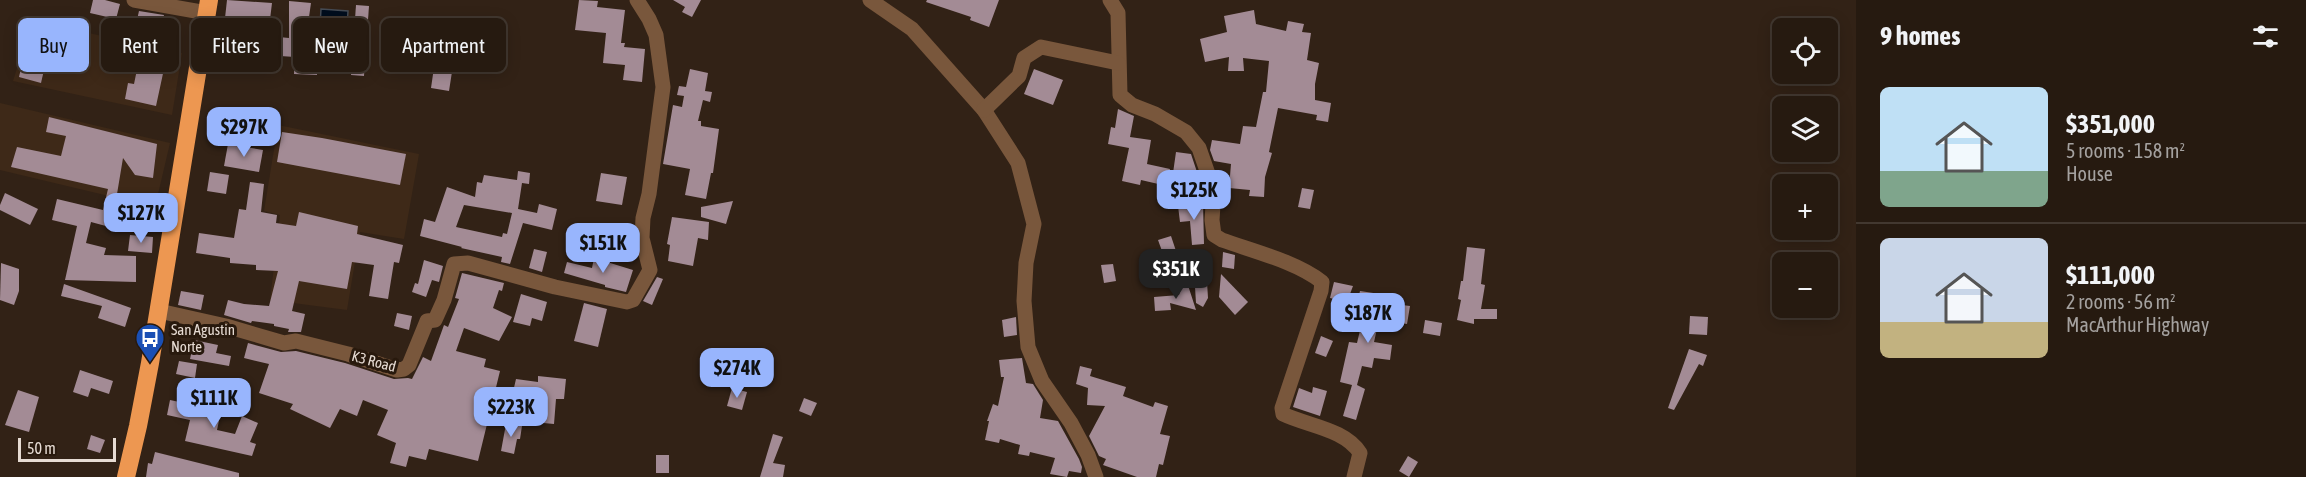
<!DOCTYPE html>
<meta charset="utf-8">
<style>
:root{--surface:#261a10;--page:#2e2319;--text:#f1f3f6;--muted:#a4a19f;--line:#423830;--accent:#98b5fd}
body{margin:0;font-family:"Asap Condensed",sans-serif;background:var(--page);color:var(--text);height:100vh;display:flex;flex-direction:column;font-size:22px;white-space:nowrap}
*{box-sizing:border-box;margin:0}
p{font-size:20px;color:var(--muted)}
.icon{flex:none;width:33px;height:33px;fill:none;stroke:currentColor;stroke-width:2;stroke-linecap:round;stroke-linejoin:round}
.map{position:relative;flex:1;overflow:hidden}
.details{display:flex;flex-direction:column;background:var(--surface);width:450px}
.details>*{flex:none}
.top-card{position:absolute;left:18px;top:18px;width:570px;height:54px;display:flex;gap:12px}
.fabs{position:absolute;left:1772px;top:18px;display:grid;gap:12px}
.fabs a{display:grid;place-items:center;width:66px;height:66px;border-radius:9px;background:var(--surface);box-shadow:0 3px 15px #0003,0 0 0 2px var(--line);font-size:30px}
.scale{position:absolute;left:18px;bottom:15px;width:98px;box-sizing:border-box;padding-left:6px;border:3px solid #e6dbd3;border-top:0;font-size:16px;line-height:21px;white-space:nowrap;color:#e6dbd3;-webkit-text-stroke:4px #28190d;paint-order:stroke}
.price{position:absolute;translate:-50% -51px;padding:0 14px;border-radius:12px;background:var(--accent);color:#111;font-size:20px;line-height:39px;filter:drop-shadow(0 2px 3px #0008)}
.price::after{content:'';position:absolute;left:50%;top:36px;width:18px;height:14px;margin-left:-9px;background:inherit;clip-path:polygon(0 0,100% 0,50% 100%)}
.price.selected{background:#222;color:#fff}
ul{padding:0;list-style:none}
li{display:flex;align-items:center;gap:18px;height:150px;padding:0 24px}
li+li{border-top:2px solid var(--line)}
li span{display:grid;place-items:center;flex:none;width:168px;height:120px;border-radius:9px;color:#555}
li>.icon{margin-inline-start:auto}
span .icon{width:72px;height:72px;fill:#fffc;stroke-width:1}
li b{font-size:26px}
h2{display:flex;justify-content:space-between;align-items:center;height:72px;padding:0 24px;font-size:26px}
.chip{padding:0 21px;border-radius:9px;background:var(--surface);box-shadow:0 3px 15px #0003,0 0 0 2px var(--line);font-size:21px;line-height:54px}
.chip.selected{background:var(--accent);color:#111}
main{display:flex;flex:1;min-height:0}
.map>svg:first-child{display:block}
.built{fill:#3e2918}
.water{fill:#000d1d;stroke:#454b54;stroke-width:1.5}
.building{fill:#a38b95;fill-rule:evenodd}
.lines{fill:none;stroke-linecap:round;stroke-linejoin:round}
.minor{stroke:#79573c;stroke-width:15}
.highway{stroke:#ed9751;stroke-width:18}
.labels{text-anchor:middle;dominant-baseline:central;stroke-width:6;stroke-linejoin:round;paint-order:stroke}
.poi-label{font-size:15px;fill:#e6dbd3;stroke:#28190d;text-anchor:start}
.street-label{font-size:15px;fill:#e6dbd3;stroke:#28190d}
</style>
<main>
<div class="map">
<svg width="1856" height="477" viewBox="0 0 1856 477">
<rect width="100%" height="100%" fill="#322216"/>
<g class="built">
<polygon points="51,25 182,53 172,115 13,81 20,59 40,65"/>
<polygon points="0,103 170,143 155,207 0,170"/>
<polygon points="278,125 419,154 404,239 360,232 347,310 270,300 280,215 264,211"/>
</g>
<polygon class="water" points="321,9 348,11 345,61 318,60"/>
<g class="building">
<polygon points="93,0 105,0 120,4 116,19 90,13"/>
<polygon points="227,0 272,3 268,36 289,38 289,1 311,3 309,17 303,16 303,39 318,40 317,75 294,74 295,57 237,53 239,20 225,18"/>
<polygon points="579,0 598,1 597,7 625,10 621,43 625,43 624,47 645,49 642,82 623,80 625,65 603,63 606,33 575,30"/>
<polygon points="673,0 701,0 692,17 682,12 685,7"/>
<polygon points="927,0 999,0 989,27 970,20 971,17 926,2"/>
<polygon points="356,5 369,6 364,76 351,75"/>
<polygon points="1254,10 1256,24 1286,31 1288,21 1304,24 1302,32 1311,33 1307,60 1319,63 1315,84 1315,100 1331,103 1328,122 1316,120 1317,115 1278,108 1269,152 1272,153 1265,177 1264,197 1249,196 1250,190 1229,188 1231,164 1214,161 1210,150 1212,140 1240,144 1243,126 1256,127 1263,92 1266,92 1269,61 1243,58 1244,71 1228,71 1229,57 1205,62 1200,39 1227,32 1224,16"/>
<polygon points="139,11 164,15 160,30 136,24"/>
<polygon points="440,26 462,29 458,60 454,59 449,91 431,88"/>
<polygon points="483,39 505,44 500,67 477,62"/>
<polygon points="141,50 167,55 156,106 125,99 128,83 134,84"/>
<polygon points="22,64 44,70 41,83 19,77"/>
<polygon points="690,69 708,73 705,91 712,92 710,102 703,100 698,121 701,121 701,126 719,129 713,173 711,173 706,199 685,195 690,169 663,164 673,105 682,107 684,96 677,95 679,86 686,87"/>
<polygon points="1034,69 1063,80 1053,105 1024,94"/>
<polygon points="1118,109 1134,116 1130,137 1151,140 1147,164 1170,169 1167,186 1141,180 1140,185 1122,181 1129,148 1108,144 1111,127 1115,128"/>
<polygon points="49,117 157,144 153,178 135,175 123,158 115,206 122,207 117,229 91,222 86,243 106,248 104,255 136,256 136,282 65,280 77,226 52,220 57,199 103,210 108,189 11,167 17,147 61,156 66,136 46,132"/>
<polygon points="222,122 240,125 237,142 219,139"/>
<polygon points="282,132 322,138 406,154 400,185 277,162"/>
<polygon points="228,144 263,150 259,172 224,166"/>
<polygon points="1176,152 1191,154 1204,193 1187,190 1188,176 1173,173"/>
<path d="M518 171 530 173 529 184 522 183 518 209 537 213 539 204 557 209 552 230 523 223 510 264 501 262 502 257 461 248 462 247 420 236 424 219 435 222 447 187 475 197 477 182 482 183 484 175 517 180ZM464 205 512 213 507 234 503 233 502 237 456 227Z"/>
<polygon points="210,172 229,175 226,194 207,191"/>
<polygon points="601,173 627,177 622,205 596,201"/>
<polygon points="250,182 264,184 261,212 277,215 276,223 296,226 299,212 358,226 357,234 403,245 399,263 394,262 388,299 369,296 374,265 352,262 347,289 299,281 292,311 305,314 301,332 288,332 289,329 274,326 274,324 252,321 251,323 224,315 228,300 244,304 269,306 278,271 256,270 256,265 230,263 230,258 196,253 199,233 234,238 239,209 246,210"/>
<polygon points="1302,188 1314,190 1310,209 1298,207"/>
<polygon points="5,193 38,209 30,225 0,210 0,205"/>
<polygon points="733,201 726,224 701,217 701,207"/>
<polygon points="1203,203 1204,244 1192,245 1190,221 1180,222 1178,206"/>
<polygon points="672,217 709,222 708,240 698,238 693,266 668,261 670,245 667,244"/>
<polygon points="130,235 153,237 152,253 128,251"/>
<polygon points="1171,236 1182,269 1170,273 1158,240"/>
<polygon points="1467,247 1485,249 1481,284 1485,285 1481,309 1497,309 1497,319 1474,319 1474,324 1457,320 1461,300 1458,299 1461,281 1463,281"/>
<polygon points="534,249 547,252 542,272 529,268"/>
<polygon points="1223,252 1235,255 1234,269 1222,267"/>
<polygon points="594,258 633,270 626,292 605,287 605,285 564,273 567,262 592,268"/>
<polygon points="424,260 443,266 439,282 432,280 426,297 412,292 415,283 418,284"/>
<polygon points="1,263 19,269 19,291 14,305 0,300"/>
<polygon points="1113,264 1116,281 1104,283 1101,265"/>
<polygon points="1206,266 1208,298 1203,307 1196,303 1194,271"/>
<polygon points="462,273 504,283 502,291 499,290 493,308 512,317 499,341 464,328 456,351 486,359 484,367 500,371 478,461 429,449 426,460 409,456 406,467 390,463 396,443 377,435 388,410 363,400 357,416 340,409 330,428 290,409 293,404 259,393 269,364 244,358 248,343 281,352 296,351 345,363 394,379 408,378 412,379 423,357 431,361 444,325 448,327 459,299 455,298"/>
<polygon points="1221,274 1248,302 1235,315 1219,297"/>
<polygon points="1185,276 1196,310 1170,303 1171,310 1155,311 1154,297 1179,295"/>
<polygon points="657,277 663,279 652,305 643,301"/>
<polygon points="1334,282 1353,286 1347,302 1330,298"/>
<polygon points="64,284 131,308 125,327 98,318 102,306 61,296"/>
<polygon points="181,291 204,295 201,310 178,305"/>
<polygon points="1360,291 1380,294 1379,302 1410,306 1407,324 1379,320 1374,342 1392,345 1390,360 1374,358 1372,368 1362,366 1357,385 1365,389 1356,420 1343,416 1352,385 1340,382 1349,342 1357,343 1362,322 1353,320"/>
<polygon points="521,294 547,302 542,321 532,318 530,326 513,322"/>
<polygon points="584,303 607,309 598,347 574,341"/>
<polygon points="397,313 412,316 409,330 394,326"/>
<polygon points="1690,316 1708,317 1707,335 1689,334"/>
<polygon points="1016,317 1017,335 1004,337 1002,320"/>
<polygon points="1425,320 1442,323 1440,336 1423,333"/>
<polygon points="1321,336 1333,341 1326,357 1315,353"/>
<polygon points="194,340 218,345 216,353 231,356 229,366 190,359"/>
<polygon points="1689,349 1707,355 1703,366 1699,364 1674,410 1668,408"/>
<polygon points="1022,358 1026,383 1033,384 1043,400 1040,418 1058,421 1079,459 1082,467 1081,473 1069,471 1067,477 1050,474 1055,458 1030,452 1029,456 1018,454 1020,445 1000,439 999,443 985,440 989,421 987,421 993,404 998,406 1004,377 1001,377 999,360"/>
<polygon points="179,361 197,364 195,378 176,374"/>
<polygon points="1080,366 1092,369 1090,376 1126,387 1123,396 1153,407 1155,402 1168,406 1160,434 1170,436 1163,465 1159,464 1156,477 1137,477 1103,465 1106,459 1099,456 1089,436 1105,406 1087,405 1088,388 1076,384"/>
<polygon points="80,370 113,381 109,394 91,388 88,397 73,392"/>
<polygon points="538,376 566,379 564,399 556,399 554,424 533,422 536,396 513,392 516,379 538,382"/>
<polygon points="1313,387 1327,391 1320,416 1293,407 1299,388 1312,393"/>
<polygon points="732,388 747,392 742,410 727,406"/>
<polygon points="18,390 39,397 29,432 5,425"/>
<polygon points="804,398 817,403 811,416 799,411"/>
<polygon points="170,400 221,411 217,430 235,434 242,416 258,423 250,442 256,444 252,456 185,441 190,420 167,415"/>
<polygon points="506,424 522,426 520,439 517,439 514,454 501,451"/>
<polygon points="773,434 783,437 773,463 785,465 783,477 760,477"/>
<polygon points="91,435 105,440 100,453 87,449"/>
<polygon points="155,452 239,473 239,477 146,477 148,463 152,464"/>
<rect x="656" y="455" width="13" height="18"/>
<polygon points="1408,456 1418,462 1409,477 1399,471"/>
</g>
<g class="lines">
<g class="minor">
<polyline points="134,0 207,13"/>
<polyline points="870,0 912,29 984,110 1018,163 1034,224 1026,263 1024,301 1028,347 1042,381 1071,423 1088,455 1096,477"/>
<path d="M1110 0 1118 13 1120 95 1132 105 1155 114 1186 132 1199 148 1214 191 1212 220 1214 235 1222 240C1253 251 1297 262 1322 282L1321 291 1282 408 1283 414C1308 426 1345 429 1360 453L1354 477"/>
<polyline points="984,110 1019,76 1024,58 1041,47 1118,63"/>
<polyline points="159,311 226,326 284,343 296,341 348,354 397,370 404,369 409,365 427,321 435,320 444,300 454,264 468,263 555,287 627,302 633,300 650,270 642,238 643,218 649,194 663,87 656,35 649,19 637,0"/>
</g>
<polyline class="highway" points="126,477 138,426 150,363 209,0"/>
</g>
<defs>
<g id="bus-pin" transform="scale(1.5)"><path d="M0 17L-7.5 6A9.5 9.5 0 1 1 7.5 6Z" fill="#1a4fb4" stroke="#28190d"/><path d="M-5-6H5V4H4V6H2V4H-2V6H-4V4H-5ZM-3.5-4V0h7V-4ZM-3.5 1.2v1.5H-2V1.2ZM2 1.2v1.5H3.5V1.2Z" fill="#fff"/></g>
</defs>
<g fill-rule="evenodd">
<use href="#bus-pin" x="150" y="338"/>
</g>
<g class="labels">
<g class="poi-label">
<text x="171" y="329">San Agustin<tspan x="171" dy="17">Norte</tspan></text>
</g>
<g class="street-label">
<text transform="translate(374 361) rotate(15)">K3 Road</text>
</g>
</g>
</svg>
<div class="fabs">
<a><svg class="icon" aria-label="locate" viewBox="0 0 24 24"><circle cx="12" cy="12" r="6"/><path d="M12 2v4M12 18v4M2 12h4M18 12h4"/></svg></a>
<a><svg class="icon" aria-label="layers" viewBox="0 0 24 24"><path d="M12 4l9 5-9 5-9-5zM3 14l9 5 9-5"/></svg></a>
<a>+</a>
<a>−</a>
</div>
<div class="scale">50 m</div>
<b class="price" style="left:244px;top:158px">$297K</b>
<b class="price" style="left:1194px;top:221px">$125K</b>
<b class="price" style="left:141px;top:244px">$127K</b>
<b class="price" style="left:603px;top:274px">$151K</b>
<b class="price selected" style="left:1176px;top:300px">$351K</b>
<b class="price" style="left:1368px;top:344px">$187K</b>
<b class="price" style="left:737px;top:399px">$274K</b>
<b class="price" style="left:214px;top:429px">$111K</b>
<b class="price" style="left:511px;top:438px">$223K</b>
<div class="top-card">
<a class="chip selected">Buy</a>
<a class="chip">Rent</a>
<a class="chip">Filters</a>
<a class="chip">New</a>
<a class="chip">Apartment</a>
</div>
</div>
<section class="details">
<h2>9 homes<svg class="icon" aria-label="filters" viewBox="0 0 24 24"><path d="M4 7h16M4 17h16"/><circle cx="9" cy="7" r="2"/><circle cx="15" cy="17" r="2"/></svg></h2>
<ul>
<li><span style="background:linear-gradient(#bfe0f5 70%,#7fa58c 0)"><svg class="icon" aria-label="home" viewBox="0 0 24 24"><path d="M3 11l9-7 9 7M6 9v11h12V9"/></svg></span><div><b>$351,000</b><p>5 rooms · 158 m²</p><p>House</p></div></li>
<li><span style="background:linear-gradient(#c9d6e8 70%,#c2b280 0)"><svg class="icon" aria-label="home" viewBox="0 0 24 24"><path d="M3 11l9-7 9 7M6 9v11h12V9"/></svg></span><div><b>$111,000</b><p>2 rooms · 56 m²</p><p>MacArthur Highway</p></div></li>
</ul>
</section>
</main>
